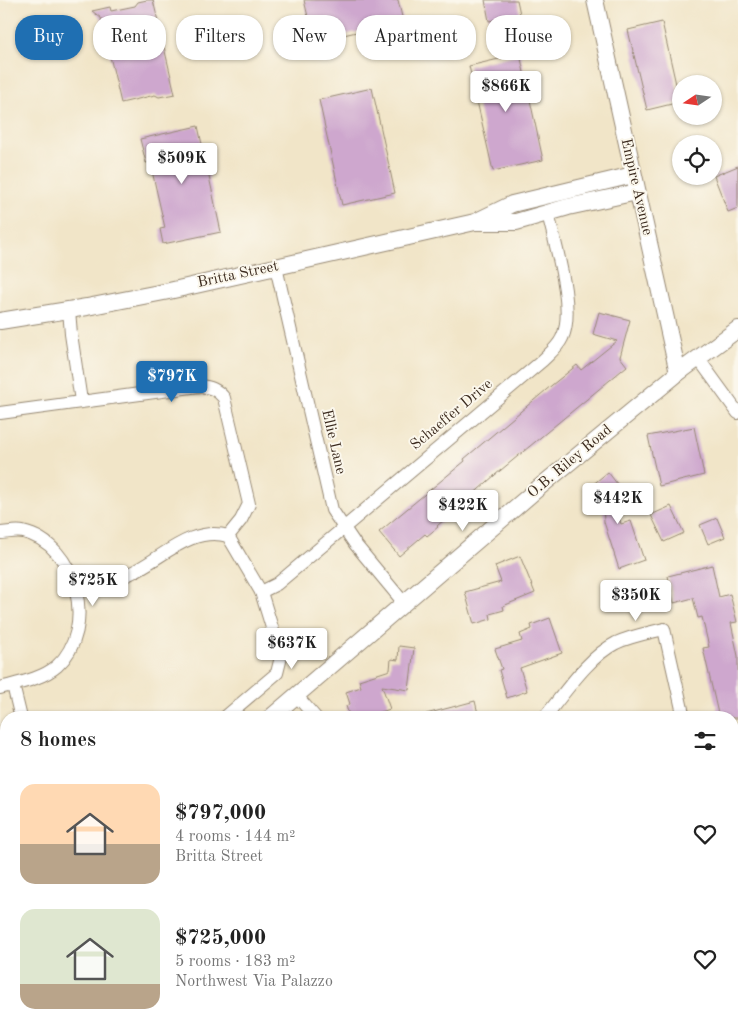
<!DOCTYPE html>
<meta charset="utf-8">
<style>
:root{--surface:#fff;--page:#f6f6f6;--text:#222;--muted:#767676;--accent:#1f6fb2}
body{margin:0;font-family:"Old Standard TT",serif;background:var(--page);color:var(--text);height:100vh;display:flex;flex-direction:column;font-size:19px;white-space:nowrap}
*{box-sizing:border-box;margin:0}
p{font-size:16px;color:var(--muted)}
.icon{flex:none;width:28px;height:28px;fill:none;stroke:currentColor;stroke-width:2;stroke-linecap:round;stroke-linejoin:round}
.map{position:relative;flex:1;overflow:hidden}
.sheet{position:absolute;left:0px;top:711px;width:739px;height:321px;display:flex;flex-direction:column;background:var(--surface);border-radius:20px 20px 0 0;box-shadow:0 1px 4px #0004}
.sheet>*{flex:none}
.guide{position:absolute;left:15px;top:15px;width:709px;height:45px;display:flex;gap:10px}
.needle{width:32px;rotate:257deg}
.tools{position:absolute;left:672px;top:75px;display:grid;gap:10px}
.tools a{display:grid;place-items:center;width:50px;height:50px;border-radius:50%;background:var(--surface);box-shadow:0 1px 4px #0004;font-size:25px}
.price{position:absolute;translate:-50% -42px;padding:0 11px;border-radius:5px;background:#fff;color:#222;font-size:16px;line-height:32px;filter:drop-shadow(0 1px 2px #0008)}
.price::after{content:'';position:absolute;left:50%;top:30px;width:15px;height:11px;margin-left:-8px;background:inherit;clip-path:polygon(0 0,100% 0,50% 100%)}
.price.current{background:var(--accent);color:#fff}
ul{padding:0;list-style:none}
li{display:flex;align-items:center;gap:15px;height:125px;padding:0 20px}
li span{display:grid;place-items:center;flex:none;width:140px;height:100px;border-radius:15px;color:#555}
li>.icon{margin-inline-start:auto}
span .icon{width:60px;height:60px;fill:#fffc;stroke-width:1}
li b{font-size:21px}
h2{display:flex;justify-content:space-between;align-items:center;height:60px;padding:0 20px;font-size:21px}
.tag{padding:0 18px;border-radius:20px;background:var(--surface);box-shadow:0 1px 4px #0004;font-size:18px;line-height:45px}
.tag.current{background:var(--accent);color:#fff}
.map>svg:first-child{display:block}
.building{fill:#cea7ce}
.lines{fill:none;stroke-linecap:round;stroke-linejoin:round}
.minor-casing{stroke:#968873;stroke-width:14}
.tertiary-casing{stroke:#968873;stroke-width:18}
.minor{stroke:#fff;stroke-width:12}
.tertiary{stroke:#fff;stroke-width:16}
.labels{text-anchor:middle;dominant-baseline:central;stroke-width:4;stroke-linejoin:round;paint-order:stroke}
.street-label{font-size:15px;fill:#3b2a1e;stroke:#fbf7ec}
</style>
<div class="map">
<svg width="738" height="1032" viewBox="0 0 738 1032">
<rect width="100%" height="100%" fill="#fbf7ec"/>
<filter id="ink" filterUnits="userSpaceOnUse"><feTurbulence type="fractalNoise" baseFrequency=".02" numOctaves="2"/><feDisplacementMap in="SourceGraphic" scale="10" xChannelSelector="R" yChannelSelector="G"/><feConvolveMatrix kernelMatrix="1 2 1 2 8 2 1 2 1" color-interpolation-filters="sRGB"/></filter>
<filter id="wash" filterUnits="userSpaceOnUse"><feTurbulence type="fractalNoise" baseFrequency=".0096" numOctaves="4" result="noise"/><feDisplacementMap in="SourceGraphic" scale="20" xChannelSelector="R" yChannelSelector="G"/><feGaussianBlur stdDeviation="1.12" result="paint"/><feColorMatrix in="noise" values="0 0 0 0 0 0 0 0 0 0 0 0 0 0 0 0 0 1.4 0 .05"/><feComposite in="paint" operator="in"/></filter>
<g filter="url(#wash)">
<rect width="100%" height="100%" fill="#f1e5c8"/>
<g id="blocks">
<g class="building">
<polygon points="147,0 153,0 175,94 159,97 155,95 121,103 101,18 92,11 110,7 111,11 135,6 138,2"/>
<polygon points="304,0 398,0 403,21 314,42"/>
<polygon points="485,0 517,0 520,14 489,21"/>
<polygon points="662,22 680,102 647,110 628,30"/>
<polygon points="520,54 543,160 493,171 469,66"/>
<polygon points="372,88 395,193 342,205 319,100"/>
<polygon points="198,126 221,232 163,244 160,229 165,228 150,162 146,163 140,139"/>
<polygon points="738,166 738,208 728,212 714,176"/>
<polygon points="599,312 630,320 620,357 627,366 495,475 437,526 438,527 427,536 425,534 399,556 379,532 465,461 464,459 552,385 577,365 581,370 617,341 593,334"/>
<polygon points="694,427 704,475 659,486 648,436"/>
<polygon points="608,472 621,489 616,492 617,511 621,524 631,521 644,560 619,569 604,522 603,501 591,486"/>
<polygon points="671,506 684,533 664,542 651,515"/>
<polygon points="717,518 725,537 708,544 700,525"/>
<polygon points="520,556 535,593 503,606 504,610 490,614 491,619 474,624 465,592 501,582 495,566"/>
<polygon points="712,565 719,597 730,594 737,622 731,623 738,656 738,718 719,718 703,648 709,647 702,617 698,618 693,598 674,603 668,576"/>
<polygon points="550,618 562,653 520,668 527,691 507,698 499,670 502,669 495,649 522,641 520,634 532,629 531,625"/>
<polygon points="399,646 414,648 409,690 382,686 390,709 363,718 350,718 346,706 350,704 346,692 361,687 359,680 390,670 391,659 398,660"/>
<polygon points="475,701 479,718 427,718 426,714"/>
</g>
</g>
</g>
<g filter="url(#ink)">
<use href="#blocks" fill-opacity="0" stroke="#968873" stroke-width="1"/>
<g class="lines">
<g class="minor-casing">
<g id="minor">
<polyline points="276,267 332,510 355,544 404,603"/>
<polyline points="69,310 71,334 81,401"/>
<polyline points="698,358 738,413"/>
<path d="M0 413 199 386C210 387 217 389 224 398L249 504 241 520 228 536"/>
<path d="M0 533C7 533 16 530 23 532 77 544 98 629 57 666 42 679 19 683 0 688"/>
<path d="M76 591C94 586 114 582 131 573 161 559 192 525 228 536L261 592 281 657 277 673 224 718"/>
<path d="M261 592 277 584 542 361C549 354 558 347 562 338 576 310 555 245 548 213"/>
<polyline points="13,685 21,718"/>
<polyline points="296,695 316,718"/>
<path d="M544 718C564 694 588 657 616 643 631 636 648 633 664 629L684 718"/>
<polyline points="0,819 6,818"/>
<polyline points="732,926 736,942 732,943"/>
<polyline points="568,1026 570,1032"/>
<polyline points="366,1032 369,1026"/>
</g>
</g>
<g class="tertiary-casing">
<g id="tertiary">
<polyline points="595,0 678,373"/>
<polyline points="479,220 512,204 633,175"/>
<polyline points="0,321 87,307 169,291 475,222 516,222 568,207 637,192"/>
<polyline points="270,718 536,490 678,373 738,329"/>
<polyline points="0,959 6,953"/>
</g>
</g>
<use href="#minor" class="minor"/>
<use href="#tertiary" class="tertiary"/>
</g>
</g>
<g class="labels">
<g class="street-label">
<text transform="translate(636 187) rotate(77)">Empire Avenue</text>
<text transform="translate(238 275) rotate(-12)">Britta Street</text>
<text transform="translate(452 415) rotate(-40)">Schaeffer Drive</text>
<text transform="translate(333 442) rotate(77)">Ellie Lane</text>
<text transform="translate(570 462) rotate(-40)">O.B. Riley Road</text>
</g>
</g>
</svg>
<div class="tools">
<a><svg class="needle" viewBox="-14 -14 28 28"><path d="M0-13l5 13h-10z" fill="#e53935"/><path d="M0 13l5-13h-10z" fill="#767676"/></svg></a>
<a><svg class="icon" aria-label="locate" viewBox="0 0 24 24"><circle cx="12" cy="12" r="6"/><path d="M12 2v4M12 18v4M2 12h4M18 12h4"/></svg></a>
</div>
<b class="price" style="left:506px;top:113px">$866K</b>
<b class="price" style="left:182px;top:185px">$509K</b>
<b class="price current" style="left:172px;top:403px">$797K</b>
<b class="price" style="left:618px;top:525px">$442K</b>
<b class="price" style="left:463px;top:532px">$422K</b>
<b class="price" style="left:93px;top:607px">$725K</b>
<b class="price" style="left:636px;top:622px">$350K</b>
<b class="price" style="left:292px;top:670px">$637K</b>
<div class="guide">
<a class="tag current">Buy</a>
<a class="tag">Rent</a>
<a class="tag">Filters</a>
<a class="tag">New</a>
<a class="tag">Apartment</a>
<a class="tag">House</a>
</div>
<section class="sheet">
<h2>8 homes<svg class="icon" aria-label="filters" viewBox="0 0 24 24"><path d="M4 7h16M4 17h16"/><circle cx="9" cy="7" r="2"/><circle cx="15" cy="17" r="2"/></svg></h2>
<ul>
<li><span style="background:linear-gradient(#ffd9b3 60%,#b9a48a 0)"><svg class="icon" aria-label="home" viewBox="0 0 24 24"><path d="M3 11l9-7 9 7M6 9v11h12V9"/></svg></span><div><b>$797,000</b><p>4 rooms · 144 m²</p><p>Britta Street</p></div><svg class="icon" aria-label="heart" viewBox="0 0 24 24"><path d="M12 20l-8-8c-3-5 5-10 8-4 3-6 11-1 8 4z"/></svg></li>
<li><span style="background:linear-gradient(#dfe7d0 75%,#b9a48a 0)"><svg class="icon" aria-label="home" viewBox="0 0 24 24"><path d="M3 11l9-7 9 7M6 9v11h12V9"/></svg></span><div><b>$725,000</b><p>5 rooms · 183 m²</p><p>Northwest Via Palazzo</p></div><svg class="icon" aria-label="heart" viewBox="0 0 24 24"><path d="M12 20l-8-8c-3-5 5-10 8-4 3-6 11-1 8 4z"/></svg></li>
</ul>
</section>
</div>
